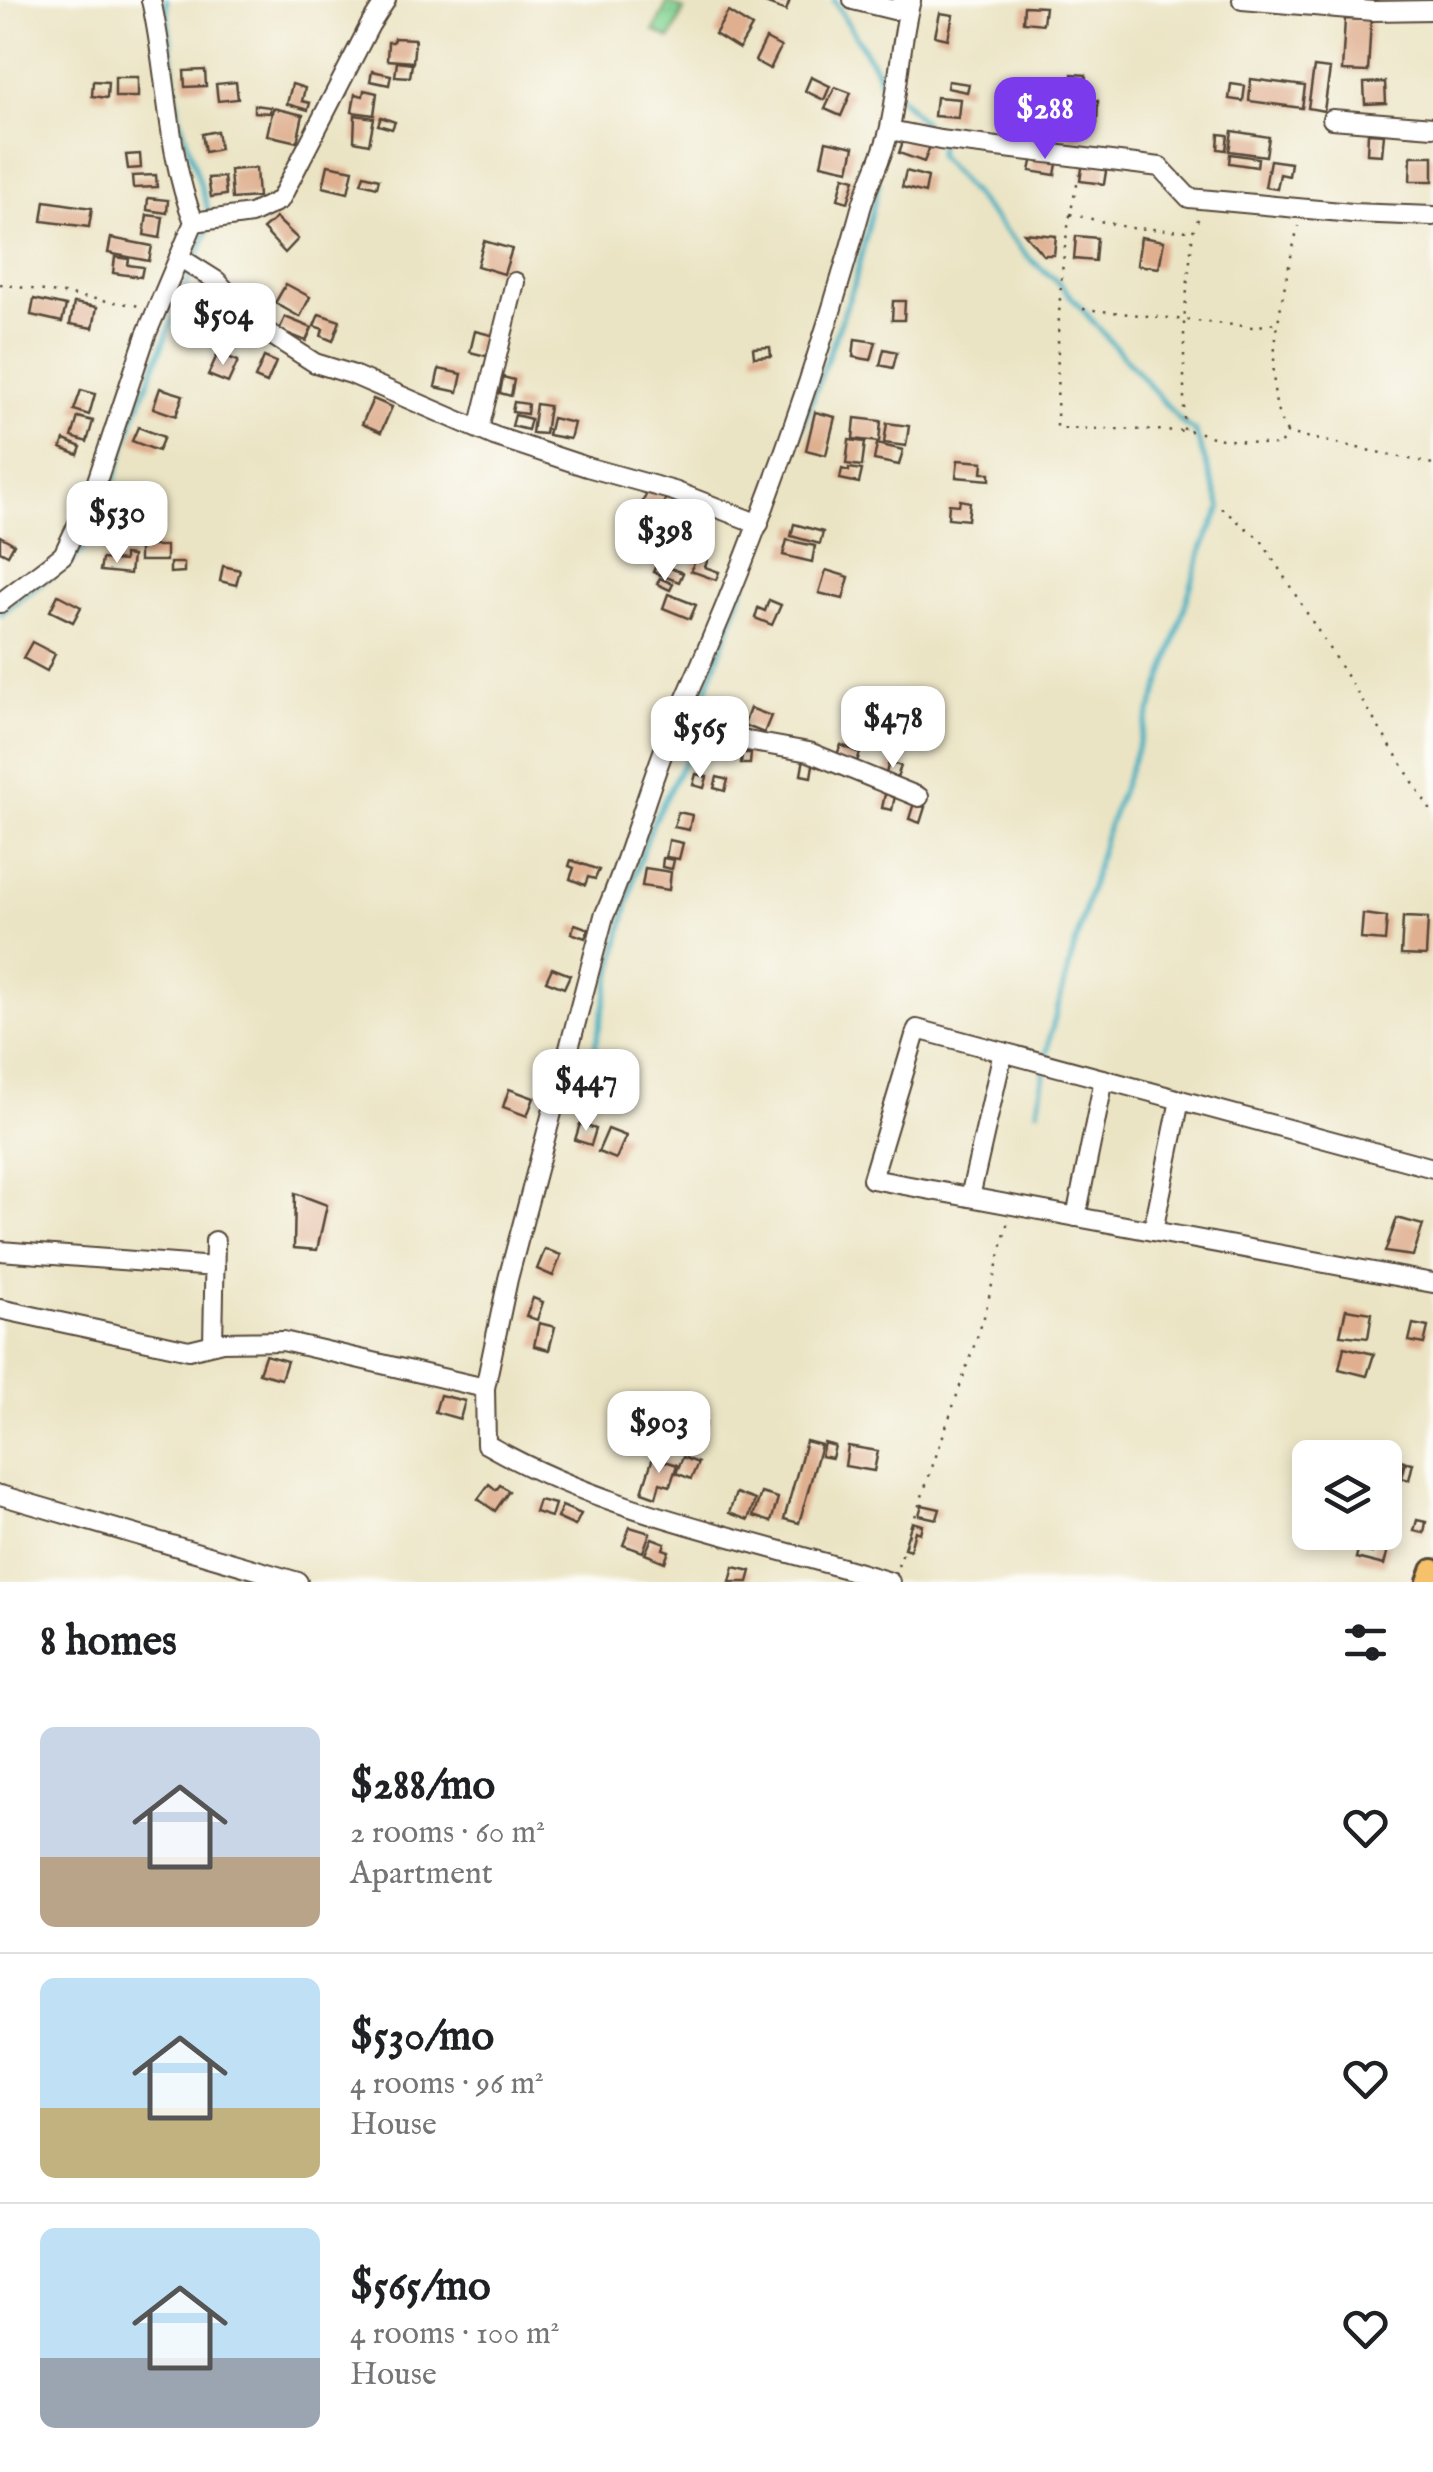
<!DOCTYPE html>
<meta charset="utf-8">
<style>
:root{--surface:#fff;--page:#f6f6f6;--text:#202124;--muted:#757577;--line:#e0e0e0;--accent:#7c3aed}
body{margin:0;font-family:"IM FELL English",serif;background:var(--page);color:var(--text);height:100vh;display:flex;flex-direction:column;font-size:38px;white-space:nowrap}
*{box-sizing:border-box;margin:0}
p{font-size:32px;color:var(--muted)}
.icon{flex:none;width:55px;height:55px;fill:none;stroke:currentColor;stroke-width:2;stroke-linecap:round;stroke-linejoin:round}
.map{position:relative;height:1582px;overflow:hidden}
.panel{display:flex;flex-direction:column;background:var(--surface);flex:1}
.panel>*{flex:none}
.fabs{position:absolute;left:1292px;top:1440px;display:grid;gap:20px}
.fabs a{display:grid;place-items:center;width:110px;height:110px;border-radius:15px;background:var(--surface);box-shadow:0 5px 15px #0003;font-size:50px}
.price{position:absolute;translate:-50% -85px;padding:0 22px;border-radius:20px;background:#fff;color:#222;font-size:32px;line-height:65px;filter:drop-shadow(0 2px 5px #0008)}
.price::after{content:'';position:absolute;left:50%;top:60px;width:30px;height:22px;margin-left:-15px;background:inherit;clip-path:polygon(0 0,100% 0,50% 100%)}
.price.active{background:var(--accent);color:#fff}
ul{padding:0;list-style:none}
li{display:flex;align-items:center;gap:30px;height:250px;padding:0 40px}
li+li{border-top:2px solid var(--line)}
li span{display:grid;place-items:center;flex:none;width:280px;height:200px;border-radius:15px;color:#555}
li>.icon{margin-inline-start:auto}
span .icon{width:120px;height:120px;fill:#fffc;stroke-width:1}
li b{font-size:42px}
h2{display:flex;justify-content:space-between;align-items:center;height:120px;padding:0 40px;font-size:42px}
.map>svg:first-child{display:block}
.grass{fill:url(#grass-tufts);stroke:#60805a;stroke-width:2.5}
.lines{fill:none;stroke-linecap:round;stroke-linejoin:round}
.stream{stroke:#42afbf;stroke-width:5}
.building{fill:#dfaf8f}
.minor-casing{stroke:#554637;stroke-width:22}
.major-casing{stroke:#554637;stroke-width:28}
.path{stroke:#554637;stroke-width:2.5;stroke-dasharray:2.5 8;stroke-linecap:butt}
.minor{stroke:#fff;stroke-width:18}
.major{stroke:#f5c16b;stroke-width:22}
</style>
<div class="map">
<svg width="1433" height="1582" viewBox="0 0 1433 1582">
<defs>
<pattern id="grass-tufts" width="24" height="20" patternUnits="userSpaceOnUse" patternTransform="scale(2.5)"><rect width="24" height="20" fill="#85d595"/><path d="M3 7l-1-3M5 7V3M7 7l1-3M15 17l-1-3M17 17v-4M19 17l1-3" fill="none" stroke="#74b780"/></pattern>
</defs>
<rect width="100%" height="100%" fill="#fdfcf7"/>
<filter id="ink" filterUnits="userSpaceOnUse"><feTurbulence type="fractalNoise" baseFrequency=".01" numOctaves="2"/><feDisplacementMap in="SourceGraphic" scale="20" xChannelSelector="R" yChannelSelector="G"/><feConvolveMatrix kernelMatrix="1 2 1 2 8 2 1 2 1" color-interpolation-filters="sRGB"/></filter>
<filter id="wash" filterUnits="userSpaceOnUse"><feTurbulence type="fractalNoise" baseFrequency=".0048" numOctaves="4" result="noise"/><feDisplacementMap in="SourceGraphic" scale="40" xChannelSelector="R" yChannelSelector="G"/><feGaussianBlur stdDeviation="2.25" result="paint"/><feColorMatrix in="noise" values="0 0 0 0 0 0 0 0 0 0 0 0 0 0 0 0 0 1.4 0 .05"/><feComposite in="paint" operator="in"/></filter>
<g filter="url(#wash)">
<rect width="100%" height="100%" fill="#ebe4c4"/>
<polygon class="grass" points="668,2 684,10 670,39 654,31"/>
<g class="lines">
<g class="stream">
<polyline points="166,0 178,112 210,216"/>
<polyline points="834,0 875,68 889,103"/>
<polyline points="875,68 893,88"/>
<polyline points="900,97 933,133"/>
<polyline points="939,146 938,155 1030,259 1060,284 1183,424 1195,431 1221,508 1202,549 1167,666 1105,836 1050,1036 1038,1110"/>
<polyline points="798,439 854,285 879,183"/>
<polyline points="0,614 75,559 100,526 134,418 209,227"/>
<polyline points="695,721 765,529"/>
<polyline points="591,1063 635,873 653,822 686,758 692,731"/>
</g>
</g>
<g id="blocks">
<g class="building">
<polygon points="757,0 790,0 786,11"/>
<polygon points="1024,6 1045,7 1043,24 1023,22"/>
<polygon points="728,12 752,27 739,49 715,34"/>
<polygon points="940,13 953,15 948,39 935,36"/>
<polygon points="1345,19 1371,20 1368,72 1342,71"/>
<polygon points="394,38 415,39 413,62 387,60 388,42 393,42"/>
<polygon points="766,39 781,47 770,69 755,61"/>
<polygon points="397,62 412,64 410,77 395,76"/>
<polygon points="1314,67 1330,69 1324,111 1308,108"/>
<polygon points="205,70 206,86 185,87 184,71"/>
<polygon points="372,71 391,75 389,85 370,81"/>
<polygon points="1072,74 1086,75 1085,90 1071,89"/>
<rect x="115" y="77" width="23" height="20"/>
<polygon points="811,77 830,86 824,100 805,91"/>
<polygon points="1251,79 1305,86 1302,108 1249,101"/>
<polygon points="93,81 108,82 107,98 92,96"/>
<polygon points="948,81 969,84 967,92 947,88"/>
<polygon points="236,82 238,99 218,101 216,84"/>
<polygon points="1385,82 1386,103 1365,104 1364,83"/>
<polygon points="292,84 305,88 302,101 310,103 308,110 287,104"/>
<polygon points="1231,84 1245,86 1243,101 1229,99"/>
<polygon points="835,87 851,93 841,116 825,109"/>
<polygon points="364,90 377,93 374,115 352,112 355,94 363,96"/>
<polygon points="936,97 960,99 958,118 934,116"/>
<polygon points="1078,99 1098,101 1097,124 1084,123 1083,140 1069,140 1070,123 1076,123"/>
<polygon points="254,105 270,107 270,113 254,112"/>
<polygon points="273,108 303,115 297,142 267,135"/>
<polygon points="355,115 374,118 369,144 354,141"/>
<polygon points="381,117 395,122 392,129 378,125"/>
<polygon points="217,131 220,149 205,152 202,134"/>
<polygon points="1232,131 1269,137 1266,156 1229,151"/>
<polygon points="1368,133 1384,134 1382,155 1367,154"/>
<polygon points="1219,134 1228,135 1226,150 1218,149"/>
<polygon points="905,135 931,144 924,162 899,153"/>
<polygon points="826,141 854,147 849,170 821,164"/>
<polygon points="1035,148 1059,153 1055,175 1030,171"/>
<polygon points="140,154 141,168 128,169 126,155"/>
<polygon points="1230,154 1258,158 1257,167 1229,163"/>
<polygon points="1411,156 1433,156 1433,181 1410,181"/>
<polygon points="1270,160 1291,163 1289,176 1280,174 1277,189 1265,187"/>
<polygon points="1083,162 1107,165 1104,184 1080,181"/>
<polygon points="328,165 353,170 348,193 323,187"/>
<polygon points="256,168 258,197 232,199 230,170"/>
<polygon points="906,171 928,177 925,193 902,187"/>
<polygon points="156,175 157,187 133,188 132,176"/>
<polygon points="364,175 379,179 377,187 361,183"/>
<polygon points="844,176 855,179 848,202 838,199"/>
<polygon points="224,177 226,195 211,197 208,178"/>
<polygon points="148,198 168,200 167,213 147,210"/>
<polygon points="45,201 92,208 89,227 42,221"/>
<polygon points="147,215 163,217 160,238 144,235"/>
<polygon points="276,218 298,239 285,253 263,229"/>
<polygon points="1024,233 1056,236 1054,255 1043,255"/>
<polygon points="1076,236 1097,238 1095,261 1074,259"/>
<polygon points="1141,237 1164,241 1159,268 1137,265"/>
<polygon points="111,238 152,246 149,261 108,253"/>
<polygon points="484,241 512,249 504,274 477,266"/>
<polygon points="115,257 129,259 128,265 143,267 141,277 113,273"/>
<polygon points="286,284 310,297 300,317 275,303"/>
<polygon points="204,289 221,294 214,315 197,310"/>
<polygon points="34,299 66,306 62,322 31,315"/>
<polygon points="893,301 905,301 904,320 892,320"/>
<polygon points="74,303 97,307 93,328 70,324"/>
<polygon points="319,314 340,321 333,341 321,336 323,329 314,326"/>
<polygon points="285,317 312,328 306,341 279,330"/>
<polygon points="475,331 499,337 494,358 470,352"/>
<polygon points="855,339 876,342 871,360 853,357"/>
<polygon points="770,347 771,356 754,357 753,348"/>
<polygon points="884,349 897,352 893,368 880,365"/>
<polygon points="218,353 238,361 228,383 208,375"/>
<polygon points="264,357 276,362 267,383 255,378"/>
<polygon points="439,369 462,374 458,392 435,387"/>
<polygon points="503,377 514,380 511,396 500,393"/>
<polygon points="160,388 183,395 176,416 153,408"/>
<polygon points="81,390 95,394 89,415 74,410"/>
<polygon points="373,399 392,407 381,432 362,424"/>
<polygon points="514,402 528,404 527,414 512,412"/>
<polygon points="536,404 549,406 545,434 532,433"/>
<polygon points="815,412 835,417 826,455 806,450"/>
<polygon points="515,415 531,419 528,430 512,426"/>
<polygon points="78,417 93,421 87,442 72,437"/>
<polygon points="552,418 574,423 570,439 548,435"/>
<polygon points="855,418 881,421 879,442 853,439"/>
<polygon points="887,423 909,426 906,446 884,443"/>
<polygon points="138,427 164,437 158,451 132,441"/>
<polygon points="64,440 81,447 78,455 61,448"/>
<polygon points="849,440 865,442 862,466 846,464"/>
<polygon points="877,444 903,450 899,465 874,460"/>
<polygon points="958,460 983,462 982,473 990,473 990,480 956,477"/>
<polygon points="849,468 862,470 859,483 840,479 842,469 849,471"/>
<polygon points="649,489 666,498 658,514 641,505"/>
<polygon points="960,500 970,502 968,520 948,518 949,504 959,505"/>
<polygon points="794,524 823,532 820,544 791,536"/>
<polygon points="0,536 14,544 8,555 0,551"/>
<polygon points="787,540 815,546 812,562 783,555"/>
<rect x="139" y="546" width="27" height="15"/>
<polygon points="698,552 709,556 705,567 719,572 716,580 691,571"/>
<polygon points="124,555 132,556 130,574 100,571 102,559 124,561"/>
<polygon points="170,563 184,563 184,572 170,573"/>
<polygon points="657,563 683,573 679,582 653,572"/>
<polygon points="223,566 240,570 236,585 220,581"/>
<polygon points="826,570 849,577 843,599 819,593"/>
<polygon points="660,578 673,584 670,590 657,584"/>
<polygon points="668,594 696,605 690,619 663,608"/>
<polygon points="58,595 81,607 73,622 50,611"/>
<polygon points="769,600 781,605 772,625 755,618 758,608 765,611"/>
<polygon points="32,642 55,654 47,671 23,658"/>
<polygon points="750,708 771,716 764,733 744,725"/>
<polygon points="841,745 860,753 855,767 835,759"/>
<polygon points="742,753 751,753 750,764 741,764"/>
<polygon points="804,758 814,759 811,777 801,775"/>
<polygon points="889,762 901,766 896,780 885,777"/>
<polygon points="696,774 707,777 704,788 693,785"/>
<polygon points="717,777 728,780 725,791 714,788"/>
<polygon points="885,794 895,796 892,810 882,808"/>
<polygon points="914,803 925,807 920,823 909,819"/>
<polygon points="678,812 692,815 689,830 674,827"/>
<polygon points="669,840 683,843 679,859 666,857"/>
<polygon points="663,858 674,860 672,869 662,867"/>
<polygon points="571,860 599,870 595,879 588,877 585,885 570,879 574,868 569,866"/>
<polygon points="645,868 671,872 669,890 642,886"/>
<polygon points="1363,914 1387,917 1385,941 1361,939"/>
<polygon points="1403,917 1428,918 1426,956 1401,955"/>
<polygon points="575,924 589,929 585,938 571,933"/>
<polygon points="552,968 570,975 564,988 546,981"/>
<polygon points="509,1089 534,1098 527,1116 503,1107"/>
<polygon points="580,1124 596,1129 591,1145 575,1140"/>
<polygon points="608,1129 626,1136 616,1159 598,1152"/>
<polygon points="295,1193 327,1205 317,1250 294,1248"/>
<polygon points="1397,1218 1423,1225 1413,1256 1385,1252"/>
<polygon points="545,1249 561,1255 553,1276 537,1269"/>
<polygon points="533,1298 543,1302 537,1320 526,1316"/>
<polygon points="1346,1309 1372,1313 1368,1338 1340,1335"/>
<polygon points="539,1323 555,1327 549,1350 534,1346"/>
<polygon points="1413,1324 1428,1327 1424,1344 1409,1341"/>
<polygon points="1344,1347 1374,1354 1367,1376 1339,1369"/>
<polygon points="265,1355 287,1361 281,1379 259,1373"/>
<polygon points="440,1395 465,1401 460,1419 435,1412"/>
<polygon points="693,1418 706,1423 701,1437 688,1433"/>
<polygon points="806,1441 821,1445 799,1523 784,1519"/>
<polygon points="824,1443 835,1446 832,1458 821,1456"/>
<polygon points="848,1446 878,1451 874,1471 845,1466"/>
<polygon points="653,1457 677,1465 670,1486 660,1483 656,1497 642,1492"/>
<polygon points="683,1457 698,1463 691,1479 676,1473"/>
<polygon points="1388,1457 1404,1461 1401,1472 1385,1469"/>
<polygon points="1406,1462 1413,1463 1409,1480 1402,1478"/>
<polygon points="489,1484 496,1490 500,1485 509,1491 495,1511 478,1499"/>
<polygon points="736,1493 755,1500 748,1520 729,1513"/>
<polygon points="761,1493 778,1498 771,1522 753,1516"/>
<polygon points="539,1500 555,1504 551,1517 535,1512"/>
<polygon points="922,1505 940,1509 937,1519 919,1515"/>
<polygon points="562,1506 581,1514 575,1526 557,1518"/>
<polygon points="1417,1520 1426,1522 1424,1533 1414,1531"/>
<polygon points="912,1522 922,1525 920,1533 915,1531 910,1550 904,1548"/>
<polygon points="630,1527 650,1533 643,1552 623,1545"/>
<polygon points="652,1538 665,1543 663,1549 669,1551 665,1562 645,1554"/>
<polygon points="1375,1541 1389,1545 1384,1565 1356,1558 1358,1550 1372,1553"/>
<polygon points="734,1567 751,1571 748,1582 730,1582"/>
</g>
</g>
</g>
<g filter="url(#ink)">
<use href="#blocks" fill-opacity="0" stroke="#554637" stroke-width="2.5"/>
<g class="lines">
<g class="minor-casing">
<g id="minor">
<polyline points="853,0 894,10 911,0"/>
<polyline points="1242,0 1373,11 1433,10"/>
<polyline points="1332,119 1433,127"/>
<polyline points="890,130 940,140 1160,167 1189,198 1352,213 1433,216"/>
<polyline points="194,222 251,214 280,200 370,25 386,0"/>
<polyline points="179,257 217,281 256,325 315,363 351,374 494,436 587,467 674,491 759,524"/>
<polyline points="479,429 515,282"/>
<path d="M0 603 63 555 94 490 146 335 194 222C166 152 168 73 151 0"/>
<polyline points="676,720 719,736 809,752 919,797"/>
<polyline points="1433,1168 917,1029 872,1179 1433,1283"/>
<polyline points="970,1197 1003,1052"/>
<polyline points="1076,1217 1104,1079"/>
<polyline points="1153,1231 1180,1100"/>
<polyline points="0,1251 215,1267"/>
<polyline points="0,1309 189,1350 222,1342 283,1341 485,1388"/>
<polyline points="213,1344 215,1241"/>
<polyline points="0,1495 298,1582"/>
<path d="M890 1582C754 1539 611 1516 486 1444L485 1388 508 1279 604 916C633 852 648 782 677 718 751 554 812 386 860 212 867 184 884 156 890 127 899 85 900 42 911 0"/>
</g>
</g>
<g class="major-casing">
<polyline id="major" points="1429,1582 1433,1571"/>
</g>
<g class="path">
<path d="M1080 174C1056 257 1058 342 1057 428L1195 431 1215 438 1279 446 1287 433 1433 464"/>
<polyline points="1070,214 1130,228 1190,231"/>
<polyline points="0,284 140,306"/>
<polyline points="1083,309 1253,327 1275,323"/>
<polyline points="1184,430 1184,319 1193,231 1200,215"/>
<path d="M1287 432C1256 389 1287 277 1298 226"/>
<polyline points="1221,508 1261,540 1433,814"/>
<polyline points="898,1566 984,1317 1008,1221"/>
</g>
<use href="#minor" class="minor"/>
<use href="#major" class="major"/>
</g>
</g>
</svg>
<div class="fabs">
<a><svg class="icon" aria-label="layers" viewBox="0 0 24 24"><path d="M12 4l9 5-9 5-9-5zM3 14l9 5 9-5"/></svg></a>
</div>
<b class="price active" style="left:1045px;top:162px">$288</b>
<b class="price" style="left:223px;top:368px">$504</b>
<b class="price" style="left:117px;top:566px">$530</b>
<b class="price" style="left:665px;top:584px">$398</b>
<b class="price" style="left:893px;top:771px">$478</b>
<b class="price" style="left:700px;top:781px">$565</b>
<b class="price" style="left:586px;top:1134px">$447</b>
<b class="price" style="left:659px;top:1476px">$903</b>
</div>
<section class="panel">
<h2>8 homes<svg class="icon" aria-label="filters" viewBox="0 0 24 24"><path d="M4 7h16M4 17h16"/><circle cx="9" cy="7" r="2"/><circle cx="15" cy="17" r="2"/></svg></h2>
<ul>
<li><span style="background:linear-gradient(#c9d6e8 65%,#b9a48a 0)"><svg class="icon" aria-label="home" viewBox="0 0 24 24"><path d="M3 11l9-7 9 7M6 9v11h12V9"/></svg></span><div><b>$288/mo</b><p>2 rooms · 60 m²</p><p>Apartment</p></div><svg class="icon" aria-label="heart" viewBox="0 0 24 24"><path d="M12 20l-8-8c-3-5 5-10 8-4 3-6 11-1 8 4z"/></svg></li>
<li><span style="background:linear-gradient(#bfe0f5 65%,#c2b280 0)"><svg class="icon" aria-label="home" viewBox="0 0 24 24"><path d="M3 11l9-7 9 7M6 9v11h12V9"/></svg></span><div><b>$530/mo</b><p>4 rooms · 96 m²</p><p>House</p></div><svg class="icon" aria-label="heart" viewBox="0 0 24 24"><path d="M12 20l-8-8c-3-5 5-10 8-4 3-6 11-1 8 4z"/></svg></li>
<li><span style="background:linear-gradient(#bfe0f5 65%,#9aa5b1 0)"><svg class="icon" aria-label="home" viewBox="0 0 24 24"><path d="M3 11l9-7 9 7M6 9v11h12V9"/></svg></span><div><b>$565/mo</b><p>4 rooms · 100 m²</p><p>House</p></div><svg class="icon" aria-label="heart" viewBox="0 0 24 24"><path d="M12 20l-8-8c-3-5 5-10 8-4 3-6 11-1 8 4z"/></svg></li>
</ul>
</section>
